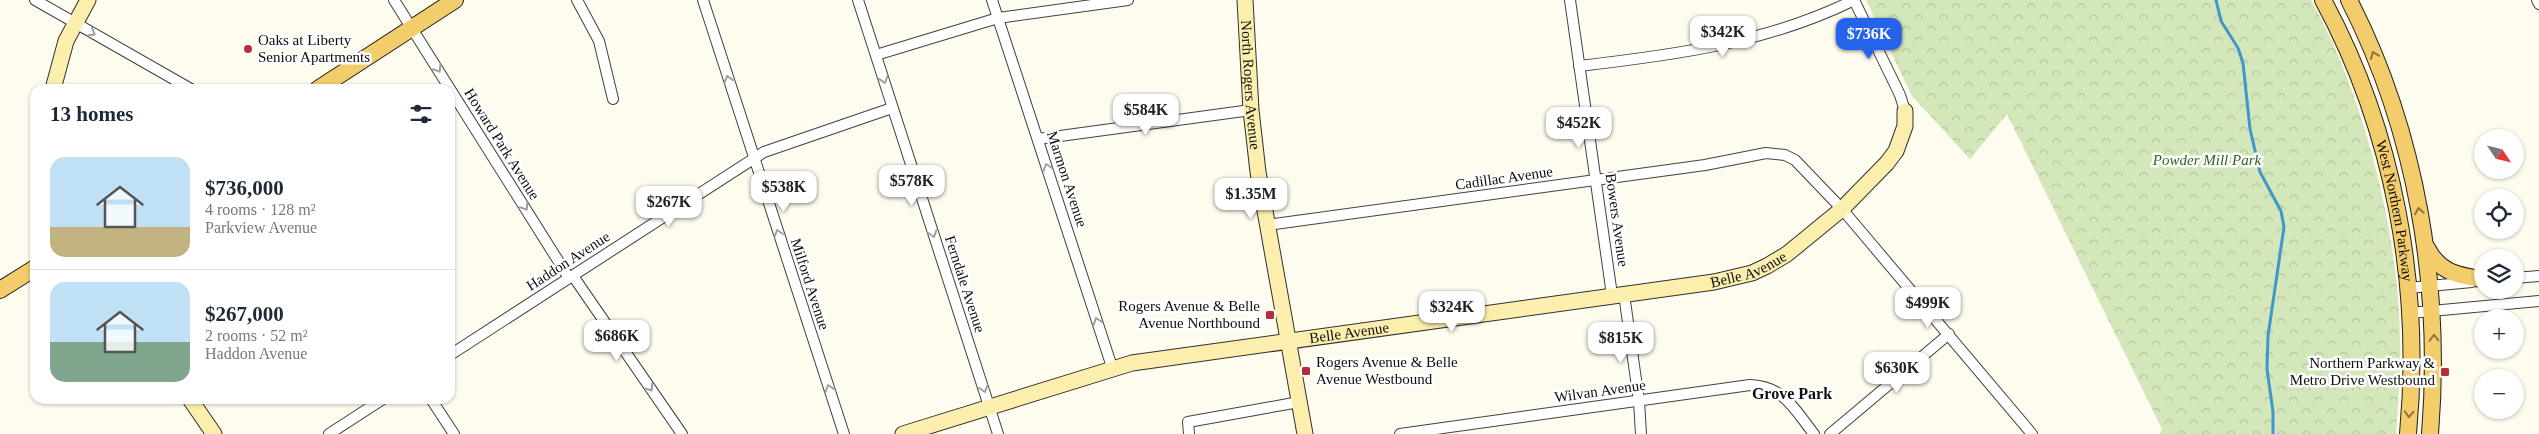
<!DOCTYPE html>
<meta charset="utf-8">
<style>
:root{--surface:#fff;--page:#f2f2f3;--text:#1f2937;--muted:#747a83;--line:#e0e1e3;--accent:#2563eb}
body{margin:0;font-family:Georgia,serif;background:var(--page);color:var(--text);height:100vh;display:flex;flex-direction:column;font-size:19px;white-space:nowrap}
*{box-sizing:border-box;margin:0}
p{font-size:16px;color:var(--muted)}
.icon{flex:none;width:28px;height:28px;fill:none;stroke:currentColor;stroke-width:2;stroke-linecap:round;stroke-linejoin:round}
.map{position:relative;flex:1;overflow:hidden}
.side{position:absolute;left:30px;top:84px;width:425px;height:320px;display:flex;flex-direction:column;background:var(--surface);border-radius:15px;box-shadow:0 1px 4px #0004}
.side>*{flex:none}
.needle{width:32px;rotate:125deg}
.fabs{position:absolute;left:2474px;top:129px;display:grid;gap:10px}
.fabs a{display:grid;place-items:center;width:50px;height:50px;border-radius:50%;background:var(--surface);box-shadow:0 1px 4px #0004;font-size:25px}
.price{position:absolute;translate:-50% -42px;padding:0 11px;border-radius:10px;background:#fff;color:#222;font-size:16px;line-height:32px;filter:drop-shadow(0 1px 2px #0008)}
.price::after{content:'';position:absolute;left:50%;top:30px;width:15px;height:11px;margin-left:-8px;background:inherit;clip-path:polygon(0 0,100% 0,50% 100%)}
.price.on{background:var(--accent);color:#fff}
ul{padding:0;list-style:none}
li{display:flex;align-items:center;gap:15px;height:125px;padding:0 20px}
li+li{border-top:1px solid var(--line)}
li span{display:grid;place-items:center;flex:none;width:140px;height:100px;border-radius:15px;color:#555}
li>.icon{margin-inline-start:auto}
span .icon{width:60px;height:60px;fill:#fffc;stroke-width:1}
li b{font-size:21px}
h2{display:flex;justify-content:space-between;align-items:center;height:60px;padding:0 20px;font-size:21px}
.map>svg:first-child{display:block}
.park{fill:url(#park-crowns)}
.lines{fill:none;stroke-linecap:round;stroke-linejoin:round}
.stream{stroke:#4097c8;stroke-width:3}
.street-casing{stroke:#414141;stroke-width:12}
.secondary-casing{stroke:#303030;stroke-width:17}
.primary-casing{stroke:#1f1f1f;stroke-width:18}
.street{stroke:#fff;stroke-width:10}
.secondary{stroke:#fcefad;stroke-width:15}
.primary{stroke:#f3cc6b;stroke-width:16}
.oneway{stroke:#9f9f9f}
.oneway2{stroke:#8c7641}
.poi-dot{fill:#b82b38;stroke:#fff;stroke-width:2}
.labels{text-anchor:middle;dominant-baseline:central;stroke-width:5;stroke-linejoin:round;paint-order:stroke}
.poi-label{font-size:15px;fill:#0e0e0e;stroke:#fff;text-anchor:start}
.street-label{font-size:15px;fill:#0e0e0e;stroke:#fff}
.park-label{font-size:15px;font-style:italic;fill:#316320;stroke:#fff}
.neighbourhood-label{font-size:16px;font-weight:bold;fill:#0e0e0e;stroke:#fff}
</style>
<div class="map">
<svg width="2539" height="434" viewBox="0 0 2539 434">
<defs>
<pattern id="park-crowns" width="20" height="18" patternUnits="userSpaceOnUse" patternTransform="scale(1.25)"><rect width="20" height="18" fill="#d4e7ba"/><path d="M2 6a3 3 0 1 1 6 0M12 15a3 3 0 1 1 6 0" fill="none" stroke="#b5c59f"/></pattern>
</defs>
<rect width="100%" height="100%" fill="#fefbef"/>
<path class="park" d="M1866 0H2311C2363 92 2399 233 2400 339 2401 371 2398 402 2396 434H2160L2162 429 2007 114 1970 159 1912 96Z"/>
<g class="lines">
<polyline class="stream" points="2216,0 2221,21 2238,48 2243,63 2250,129 2260,172 2281,211 2284,227 2268,336 2267,369 2273,412 2273,434"/>
<g class="street-casing">
<g id="street">
<polyline points="35,0 191,89"/>
<polyline points="394,0 569,278"/>
<polyline points="577,0 599,41 613,99"/>
<polyline points="703,0 844,434"/>
<polyline points="858,0 998,434"/>
<polyline points="992,0 1112,367"/>
<polyline points="1570,0 1612,295"/>
<polyline points="1854,0 1900,95 1905,111"/>
<polyline points="2537,0 2539,4"/>
<polyline points="876,55 998,18 1128,0"/>
<path d="M1579 66C1674 55 1767 43 1854 0"/>
<polyline points="1038,139 1251,110"/>
<polyline points="1267,225 1705,165 1766,153 1785,155 1795,160 1842,209 2032,434"/>
<polyline points="573,276 682,434"/>
<polyline points="2515,278 2539,276"/>
<polyline points="2408,288 2472,282"/>
<polyline points="1624,294 1639,401 1641,434"/>
<polyline points="2410,313 2539,301"/>
<polyline points="450,355 764,152 892,108"/>
<polyline points="431,399 454,434"/>
<polyline points="329,434 383,399"/>
<polyline points="1189,434 1188,422 1299,402"/>
<path d="M1400 434 1750 385C1784 386 1795 410 1814 434"/>
<polyline points="1830,434 1949,334"/>
</g>
</g>
<g class="secondary-casing">
<g id="secondary">
<path id="s1" d="M1245 0 1251 110 1258 172 1305 434"/>
<polyline points="53,89 66,41 88,0"/>
<polyline points="190,399 214,434"/>
<path id="s2" d="M903 434 1132 363 1714 282 1752 273 1767 266 1787 254 1842 209 1887 163 1896 151 1905 126V111"/>
</g>
</g>
<g class="primary-casing">
<g id="primary">
<path id="s3" d="M2323 0C2394 131 2422 286 2408 434"/>
<path d="M2349 0C2417 133 2442 286 2430 434"/>
<polyline points="318,89 455,0"/>
<path d="M2427 248C2439 272 2458 276 2482 279"/>
<polyline points="0,290 35,268"/>
</g>
</g>
<use href="#street" class="street"/>
<use href="#secondary" class="secondary"/>
<use href="#primary" class="primary"/>
</g>
<defs><path id="oneway-chevron" d="M-2-3.5L2.5 0L-2 3.5" fill="none" stroke-width="1.6" stroke-linecap="round" stroke-linejoin="round" transform="scale(1.25)"/></defs>
<g class="oneway">
<use href="#oneway-chevron" transform="translate(92 33) rotate(30)"/>
<use href="#oneway-chevron" transform="translate(438 69) rotate(58)"/>
<use href="#oneway-chevron" transform="translate(728 79) rotate(-107)"/>
<use href="#oneway-chevron" transform="translate(884 80) rotate(73)"/>
<use href="#oneway-chevron" transform="translate(1047 167) rotate(-108)"/>
<use href="#oneway-chevron" transform="translate(525 207) rotate(58)"/>
<use href="#oneway-chevron" transform="translate(778 233) rotate(-108)"/>
<use href="#oneway-chevron" transform="translate(933 234) rotate(72)"/>
<use href="#oneway-chevron" transform="translate(1097 321) rotate(-108)"/>
<use href="#oneway-chevron" transform="translate(650 388) rotate(55)"/>
<use href="#oneway-chevron" transform="translate(829 388) rotate(-108)"/>
<use href="#oneway-chevron" transform="translate(984 389) rotate(72)"/>
</g>
<g class="oneway2">
<use href="#oneway-chevron" transform="translate(2374 55) rotate(-112)"/>
<use href="#oneway-chevron" transform="translate(2419 211) rotate(-100)"/>
<use href="#oneway-chevron" transform="translate(2434 338) rotate(-91)"/>
<use href="#oneway-chevron" transform="translate(2409 414) rotate(93)"/>
</g>
<g class="poi-dot">
<circle cx="248" cy="49" r="5"/>
<rect x="1265" y="310" width="10" height="10" rx="2.5"/>
<rect x="1301" y="366" width="10" height="10" rx="2.5"/>
<rect x="2440" y="367" width="10" height="10" rx="2.5"/>
</g>
<g class="labels">
<g class="poi-label">
<text x="258" y="40">Oaks at Liberty<tspan x="258" dy="17">Senior Apartments</tspan></text>
<text x="1260" y="306" text-anchor="end">Rogers Avenue &amp; Belle<tspan x="1260" dy="17">Avenue Northbound</tspan></text>
<text x="1316" y="362">Rogers Avenue &amp; Belle<tspan x="1316" dy="17">Avenue Westbound</tspan></text>
<text x="2435" y="363" text-anchor="end">Northern Parkway &amp;<tspan x="2435" dy="17">Metro Drive Westbound</tspan></text>
</g>
<g class="street-label">
<text stroke="none"><textPath href="#s1" startOffset="85">North Rogers Avenue</textPath></text>
<text transform="translate(502 144) rotate(58)">Howard Park Avenue</text>
<text transform="translate(1504 178) rotate(-8)">Cadillac Avenue</text>
<text transform="translate(1067 179) rotate(72)">Marmon Avenue</text>
<text stroke="none"><textPath href="#s3" startOffset="224">West Northern Parkway</textPath></text>
<text transform="translate(1617 220) rotate(82)">Bowers Avenue</text>
<text transform="translate(568 261) rotate(-33)">Haddon Avenue</text>
<text stroke="none"><textPath href="#s2" startOffset="864">Belle Avenue</textPath></text>
<text transform="translate(810 284) rotate(72)">Milford Avenue</text>
<text transform="translate(965 284) rotate(72)">Ferndale Avenue</text>
<text stroke="none"><textPath href="#s2" startOffset="459">Belle Avenue</textPath></text>
<text transform="translate(1600 391) rotate(-8)">Wilvan Avenue</text>
</g>
<g class="park-label">
<text x="2207" y="160">Powder Mill Park</text>
</g>
<g class="neighbourhood-label">
<text x="1792" y="393">Grove Park</text>
</g>
</g>
</svg>
<div class="fabs">
<a><svg class="needle" viewBox="-14 -14 28 28"><path d="M0-13l5 13h-10z" fill="#e53935"/><path d="M0 13l5-13h-10z" fill="#747a83"/></svg></a>
<a><svg class="icon" aria-label="locate" viewBox="0 0 24 24"><circle cx="12" cy="12" r="6"/><path d="M12 2v4M12 18v4M2 12h4M18 12h4"/></svg></a>
<a><svg class="icon" aria-label="layers" viewBox="0 0 24 24"><path d="M12 4l9 5-9 5-9-5zM3 14l9 5 9-5"/></svg></a>
<a>+</a>
<a>−</a>
</div>
<b class="price" style="left:1723px;top:58px">$342K</b>
<b class="price on" style="left:1869px;top:60px">$736K</b>
<b class="price" style="left:1146px;top:136px">$584K</b>
<b class="price" style="left:1579px;top:149px">$452K</b>
<b class="price" style="left:912px;top:207px">$578K</b>
<b class="price" style="left:784px;top:213px">$538K</b>
<b class="price" style="left:1251px;top:220px">$1.35M</b>
<b class="price" style="left:669px;top:228px">$267K</b>
<b class="price" style="left:1928px;top:329px">$499K</b>
<b class="price" style="left:1452px;top:333px">$324K</b>
<b class="price" style="left:617px;top:362px">$686K</b>
<b class="price" style="left:1621px;top:364px">$815K</b>
<b class="price" style="left:1897px;top:394px">$630K</b>
<section class="side">
<h2>13 homes<svg class="icon" aria-label="filters" viewBox="0 0 24 24"><path d="M4 7h16M4 17h16"/><circle cx="9" cy="7" r="2"/><circle cx="15" cy="17" r="2"/></svg></h2>
<ul>
<li><span style="background:linear-gradient(#bfe0f5 70%,#c2b280 0)"><svg class="icon" aria-label="home" viewBox="0 0 24 24"><path d="M3 11l9-7 9 7M6 9v11h12V9"/></svg></span><div><b>$736,000</b><p>4 rooms · 128 m²</p><p>Parkview Avenue</p></div></li>
<li><span style="background:linear-gradient(#bfe0f5 60%,#7fa58c 0)"><svg class="icon" aria-label="home" viewBox="0 0 24 24"><path d="M3 11l9-7 9 7M6 9v11h12V9"/></svg></span><div><b>$267,000</b><p>2 rooms · 52 m²</p><p>Haddon Avenue</p></div></li>
</ul>
</section>
</div>
